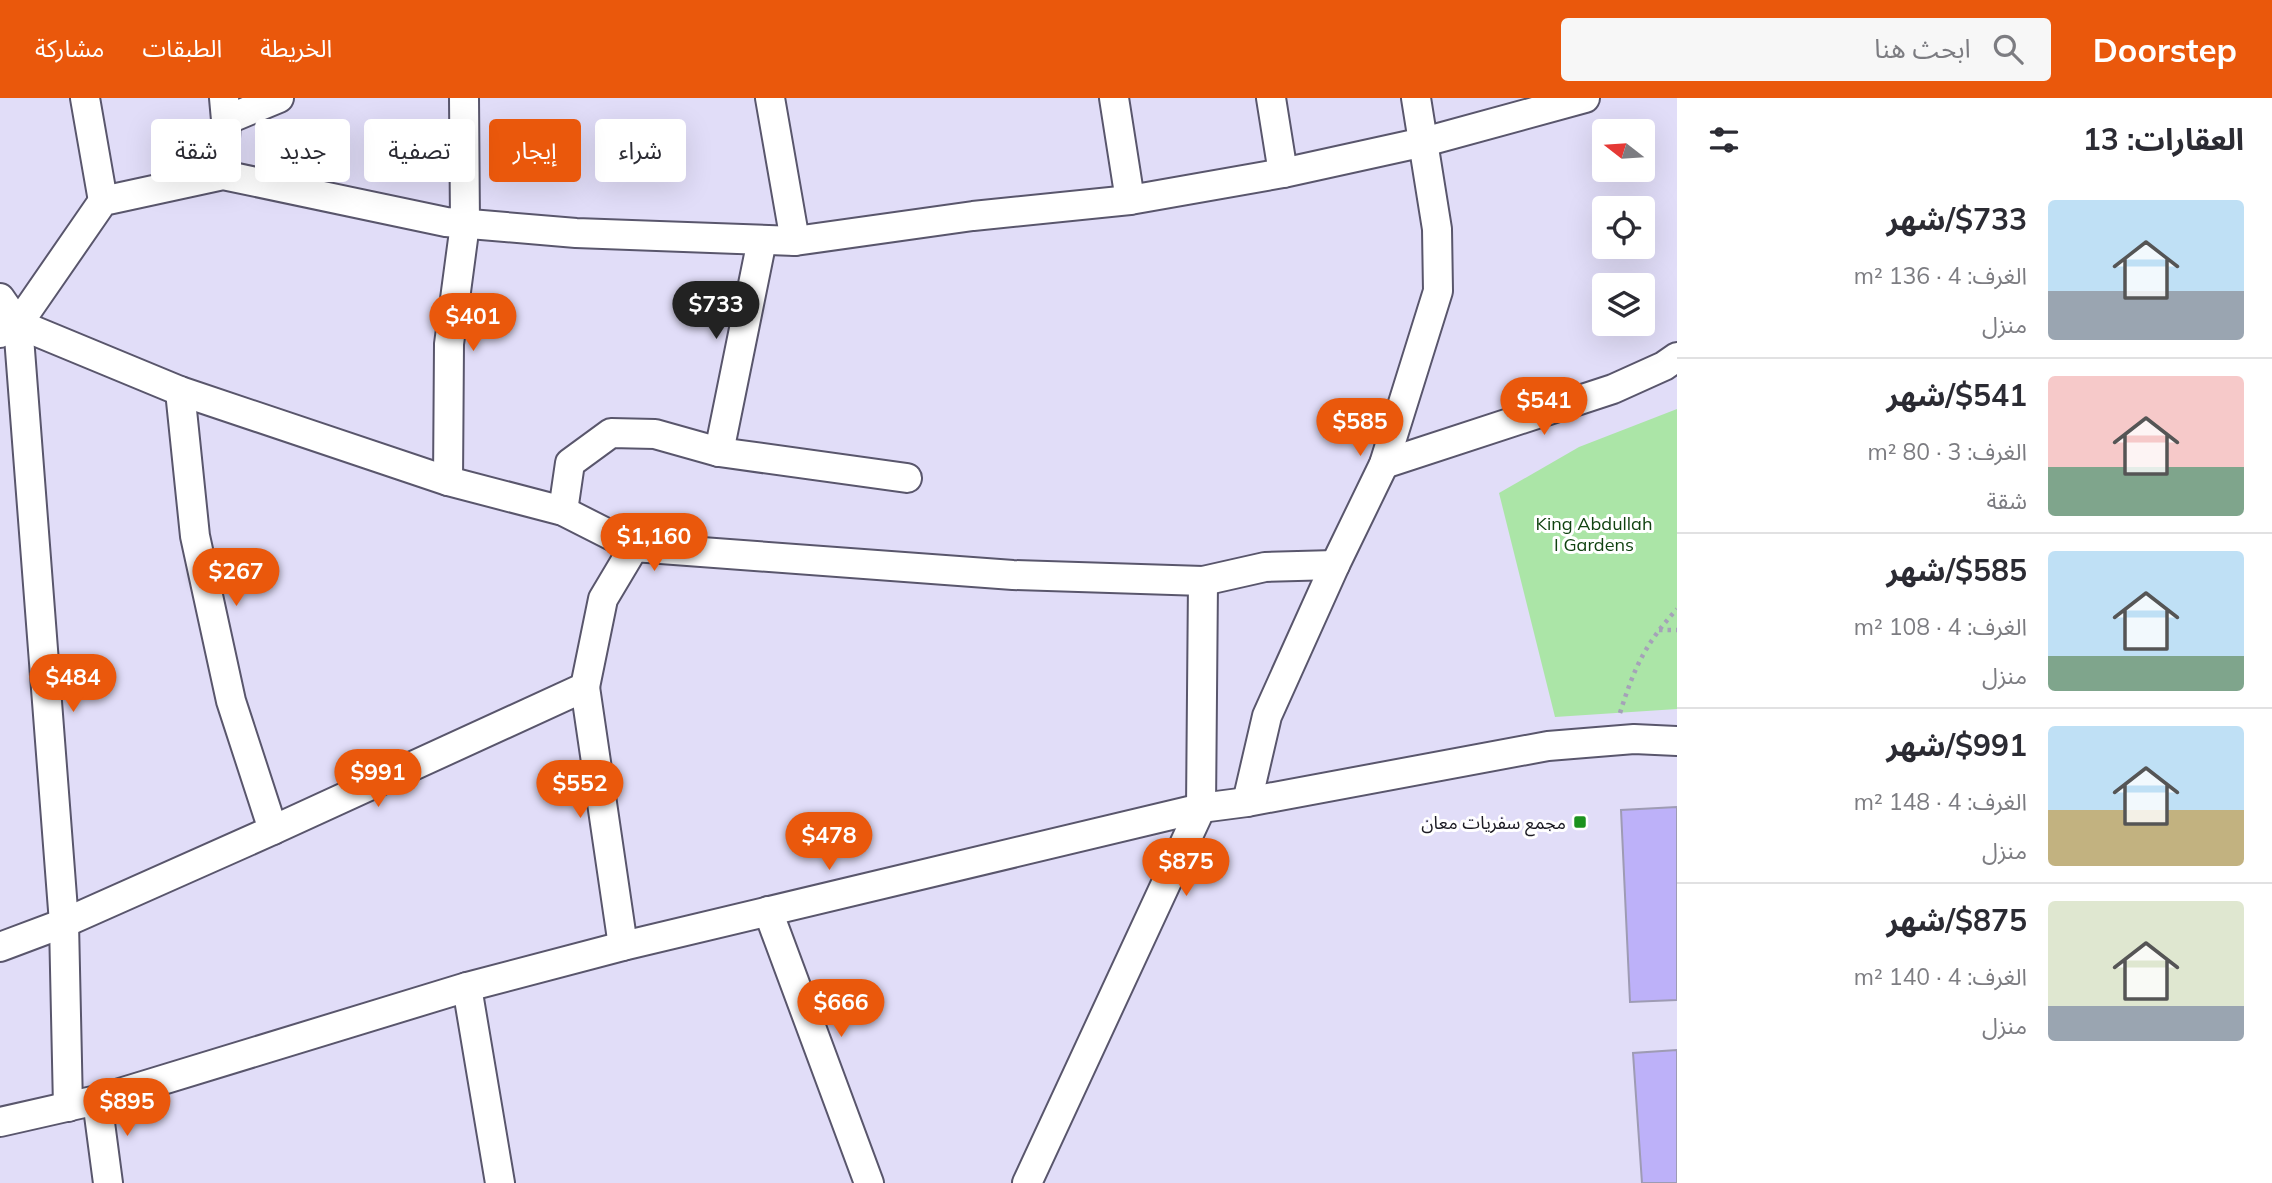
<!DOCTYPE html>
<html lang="ar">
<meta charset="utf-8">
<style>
:root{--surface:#fff;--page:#f7f7f7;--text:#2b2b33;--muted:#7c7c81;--line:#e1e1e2;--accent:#ea580c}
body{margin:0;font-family:Mulish,"Noto Sans Arabic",sans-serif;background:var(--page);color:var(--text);direction:rtl;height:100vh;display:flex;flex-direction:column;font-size:26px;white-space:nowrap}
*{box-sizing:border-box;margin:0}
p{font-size:23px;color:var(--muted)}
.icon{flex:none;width:38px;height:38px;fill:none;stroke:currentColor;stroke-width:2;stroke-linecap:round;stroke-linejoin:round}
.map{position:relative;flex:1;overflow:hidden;direction:ltr}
.details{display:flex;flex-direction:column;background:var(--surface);width:595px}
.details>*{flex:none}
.hud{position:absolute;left:21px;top:21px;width:665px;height:63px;direction:rtl;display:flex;gap:14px}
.needle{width:46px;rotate:287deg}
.buttons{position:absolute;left:1592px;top:21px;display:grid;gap:14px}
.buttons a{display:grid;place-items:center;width:63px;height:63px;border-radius:7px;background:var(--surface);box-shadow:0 7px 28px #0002;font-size:35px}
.price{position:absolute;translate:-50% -60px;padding:0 16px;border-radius:24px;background:var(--accent);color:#fff;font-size:23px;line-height:46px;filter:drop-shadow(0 2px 4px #0008)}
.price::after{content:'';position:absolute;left:50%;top:42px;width:21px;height:16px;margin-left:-10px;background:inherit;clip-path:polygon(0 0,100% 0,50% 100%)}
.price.active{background:#222;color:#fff}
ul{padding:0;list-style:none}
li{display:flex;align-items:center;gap:21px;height:175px;padding:0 28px}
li+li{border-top:2px solid var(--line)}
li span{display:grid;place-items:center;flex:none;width:196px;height:140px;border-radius:7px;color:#555}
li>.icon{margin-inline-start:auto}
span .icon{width:84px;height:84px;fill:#fffc;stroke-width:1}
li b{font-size:30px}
h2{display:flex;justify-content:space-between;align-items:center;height:84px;padding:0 28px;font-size:30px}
.chip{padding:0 24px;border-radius:7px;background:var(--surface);box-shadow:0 7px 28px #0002;font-size:24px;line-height:63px}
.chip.active{background:var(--accent);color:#fff}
header{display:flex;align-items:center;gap:42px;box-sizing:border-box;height:98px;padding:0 35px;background:var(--accent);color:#fff}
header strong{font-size:33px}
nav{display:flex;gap:38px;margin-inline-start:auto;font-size:24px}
.search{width:490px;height:63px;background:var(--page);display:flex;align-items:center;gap:18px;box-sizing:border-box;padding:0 24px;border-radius:7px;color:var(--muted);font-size:26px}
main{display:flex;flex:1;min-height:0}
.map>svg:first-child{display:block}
.green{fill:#abe5a7}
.building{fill:#bdb1f9;stroke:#9e9bb4;stroke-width:2}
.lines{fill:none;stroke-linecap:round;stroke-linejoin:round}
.street-casing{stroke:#59566c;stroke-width:32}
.path{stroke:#a5a2b8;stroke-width:4.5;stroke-dasharray:3.5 5;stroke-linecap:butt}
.street{stroke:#fff;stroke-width:28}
.poi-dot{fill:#1b921e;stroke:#fff;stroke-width:2.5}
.labels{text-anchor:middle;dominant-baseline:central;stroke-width:6;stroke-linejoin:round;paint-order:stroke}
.park-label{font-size:18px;fill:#104210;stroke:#fff}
.poi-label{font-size:18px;fill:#1b1a23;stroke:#fff;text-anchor:end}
</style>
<header>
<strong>Doorstep</strong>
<div class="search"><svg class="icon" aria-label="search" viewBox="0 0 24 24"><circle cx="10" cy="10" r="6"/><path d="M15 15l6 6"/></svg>ابحث هنا</div>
<nav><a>الخريطة</a><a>الطبقات</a><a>مشاركة</a></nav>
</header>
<main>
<section class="details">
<h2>العقارات: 13<svg class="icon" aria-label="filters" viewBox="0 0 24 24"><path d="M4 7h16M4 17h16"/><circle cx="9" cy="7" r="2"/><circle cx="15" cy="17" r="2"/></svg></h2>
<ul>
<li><span style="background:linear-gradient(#bfe0f5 65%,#9aa5b1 0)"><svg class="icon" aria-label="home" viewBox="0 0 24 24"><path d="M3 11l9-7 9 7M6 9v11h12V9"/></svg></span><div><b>$733/شهر</b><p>الغرف: 4 · 136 m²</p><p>منزل</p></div></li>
<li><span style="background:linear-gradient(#f6c9c9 65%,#7fa58c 0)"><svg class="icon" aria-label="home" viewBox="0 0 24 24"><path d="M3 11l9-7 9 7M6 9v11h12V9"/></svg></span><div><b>$541/شهر</b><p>الغرف: 3 · 80 m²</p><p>شقة</p></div></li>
<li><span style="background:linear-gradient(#bfe0f5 75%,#7fa58c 0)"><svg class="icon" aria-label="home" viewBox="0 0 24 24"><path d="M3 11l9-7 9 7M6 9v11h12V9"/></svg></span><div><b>$585/شهر</b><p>الغرف: 4 · 108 m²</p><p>منزل</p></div></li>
<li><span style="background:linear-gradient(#bfe0f5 60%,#c2b280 0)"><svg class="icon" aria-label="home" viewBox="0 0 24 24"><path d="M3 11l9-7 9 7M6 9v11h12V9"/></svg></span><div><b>$991/شهر</b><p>الغرف: 4 · 148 m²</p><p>منزل</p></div></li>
<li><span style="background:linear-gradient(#dfe7d0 75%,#9aa5b1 0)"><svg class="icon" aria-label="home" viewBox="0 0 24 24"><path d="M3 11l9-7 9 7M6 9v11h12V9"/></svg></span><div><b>$875/شهر</b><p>الغرف: 4 · 140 m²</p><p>منزل</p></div></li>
</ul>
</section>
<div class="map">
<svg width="1677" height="1085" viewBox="0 0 1677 1085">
<rect width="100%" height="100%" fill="#e1ddf8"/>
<polygon class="green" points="1677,311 1677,611 1555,619 1499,395 1579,349"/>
<g class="building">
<polygon points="1677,709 1677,902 1630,904 1621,712"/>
<polygon points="1677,952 1677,1085 1642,1085 1633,955"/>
</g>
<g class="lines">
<g class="street-casing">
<g id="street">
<polyline points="85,0 103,103"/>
<polyline points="770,0 795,143"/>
<polyline points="1114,0 1130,102"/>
<polyline points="1271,0 1283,75"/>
<polyline points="226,22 279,0"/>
<polyline points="223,77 226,22 224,0"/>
<polyline points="0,200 18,226 180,293 448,383 563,413 634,449 1013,477 1203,483 1265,469 1335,467"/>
<polyline points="18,226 64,825 68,1009"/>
<polyline points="0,235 18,226 103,103 223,77 446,124 576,135 795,143 973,118 1130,102 1283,75 1424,44 1585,0"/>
<polyline points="180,293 195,438 231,603 273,732"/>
<polyline points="719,354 762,142"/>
<polyline points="1384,366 1613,291 1664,268 1677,259"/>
<polyline points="448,383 449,246 465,126 464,0"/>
<polyline points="563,413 570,365 611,335 655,336 719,354 907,380"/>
<polyline points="585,589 623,848"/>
<polyline points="1247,704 1267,618 1335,467 1384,366 1438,193 1437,131 1416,0"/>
<polyline points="768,813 869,1085"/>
<polyline points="0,849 64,825 273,732 585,589 603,501 634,449"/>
<polyline points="467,889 500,1085"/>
<polyline points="97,1002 108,1085"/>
<polyline points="0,1024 97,1002 467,889 623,848 1201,710 1247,704 1548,648 1634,641 1677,643"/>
<polyline points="1027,1085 1201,710 1203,483"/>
</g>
</g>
<g class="path">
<polyline points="1659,532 1677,532"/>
<path d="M1620 615C1634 570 1645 546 1677 511"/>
</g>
<use href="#street" class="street"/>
</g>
<rect class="poi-dot" x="1573" y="717" width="14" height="14" rx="3.5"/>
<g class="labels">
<g class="park-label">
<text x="1594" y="425">King Abdullah<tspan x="1594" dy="21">I Gardens</tspan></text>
</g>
<g class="poi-label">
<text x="1566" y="724">مجمع سفريات معان</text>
</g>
</g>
</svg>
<div class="buttons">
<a><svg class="needle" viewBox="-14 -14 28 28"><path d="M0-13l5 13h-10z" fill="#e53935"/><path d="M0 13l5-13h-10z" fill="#7c7c81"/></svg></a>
<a><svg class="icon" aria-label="locate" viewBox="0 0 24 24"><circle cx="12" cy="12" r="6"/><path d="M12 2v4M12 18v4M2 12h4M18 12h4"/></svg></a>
<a><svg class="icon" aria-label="layers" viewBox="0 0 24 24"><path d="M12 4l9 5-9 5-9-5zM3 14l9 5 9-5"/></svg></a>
</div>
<b class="price active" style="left:716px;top:243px">$733</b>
<b class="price" style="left:473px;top:255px">$401</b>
<b class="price" style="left:1544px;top:339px">$541</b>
<b class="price" style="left:1360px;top:360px">$585</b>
<b class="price" style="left:654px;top:475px">$1,160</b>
<b class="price" style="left:236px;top:510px">$267</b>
<b class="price" style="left:73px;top:616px">$484</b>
<b class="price" style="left:378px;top:711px">$991</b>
<b class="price" style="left:580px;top:722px">$552</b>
<b class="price" style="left:829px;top:774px">$478</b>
<b class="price" style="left:1186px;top:800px">$875</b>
<b class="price" style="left:841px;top:941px">$666</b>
<b class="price" style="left:127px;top:1040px">$895</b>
<div class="hud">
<a class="chip">شراء</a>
<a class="chip active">إيجار</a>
<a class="chip">تصفية</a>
<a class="chip">جديد</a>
<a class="chip">شقة</a>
</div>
</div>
</main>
